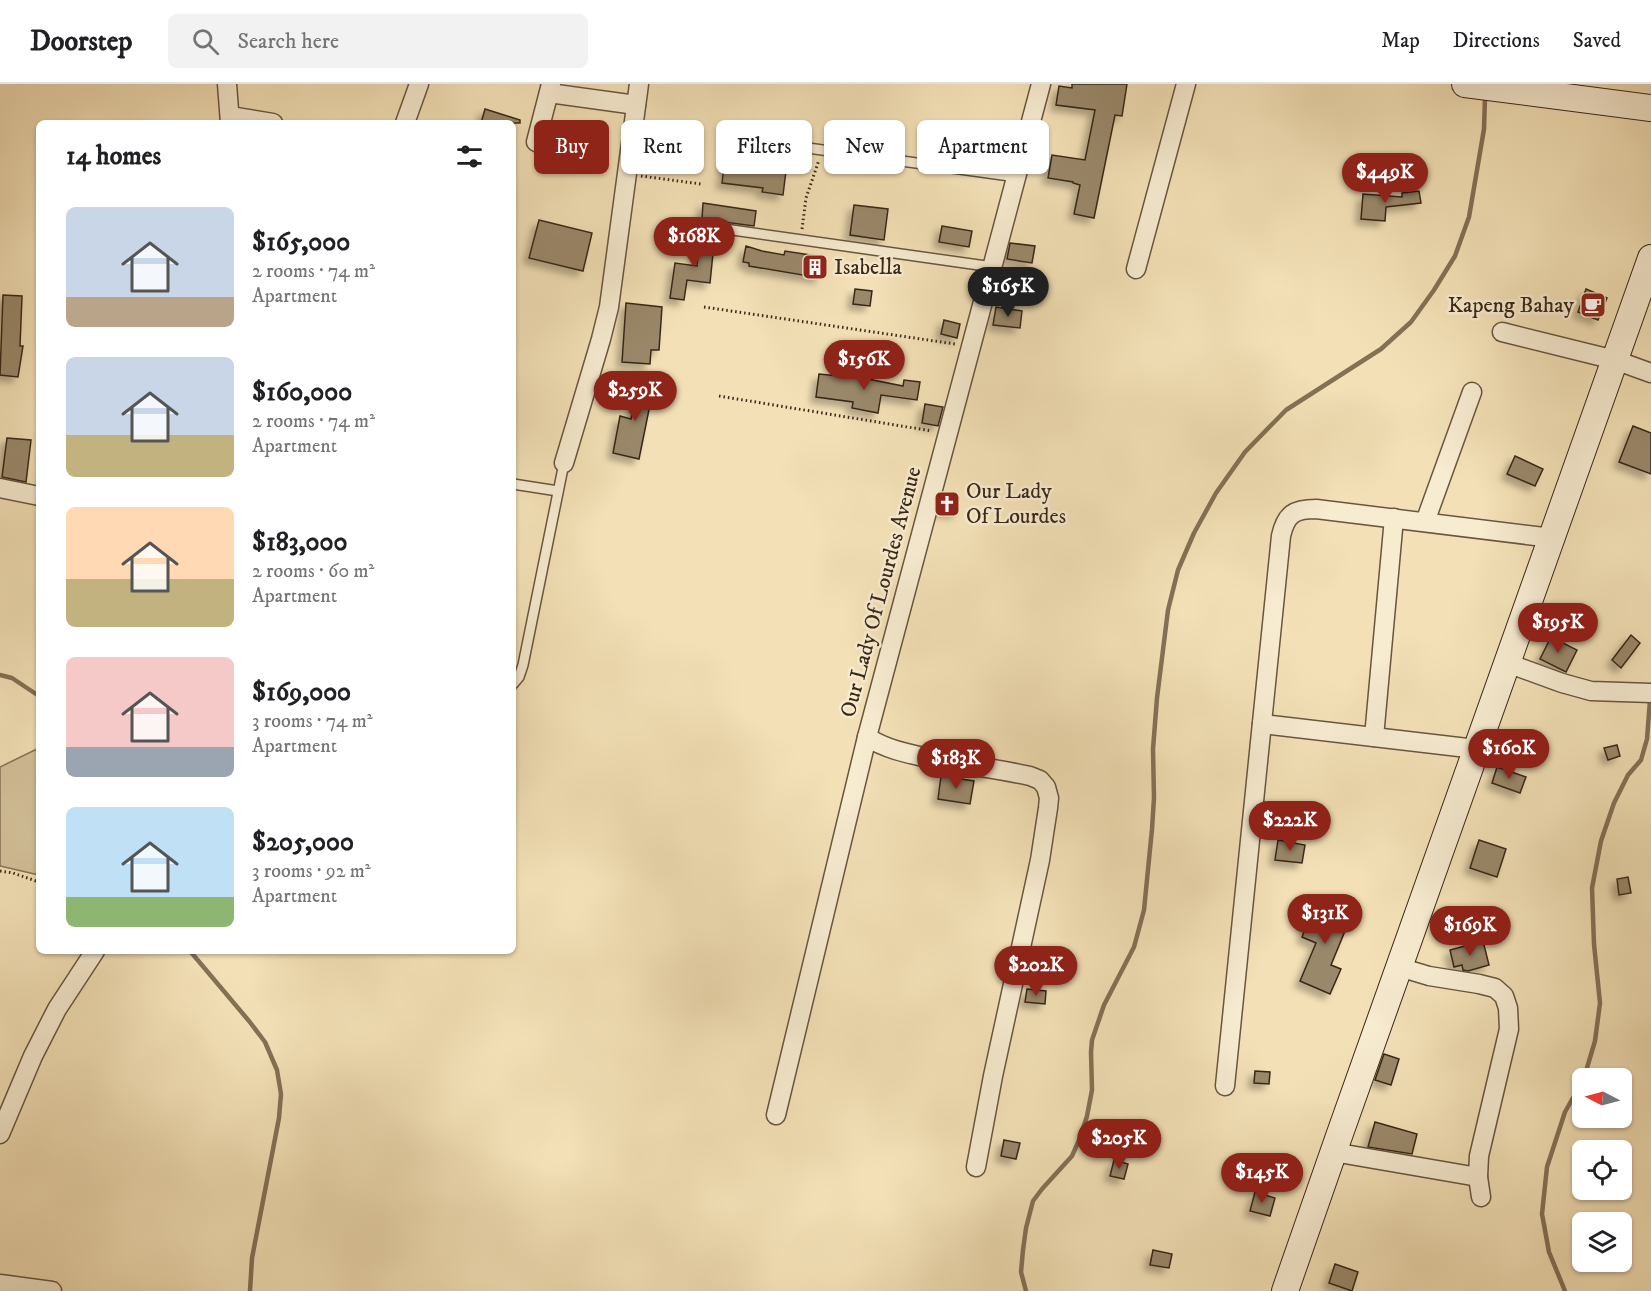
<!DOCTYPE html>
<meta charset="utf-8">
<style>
:root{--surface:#fff;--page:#f2f2f2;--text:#202124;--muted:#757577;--line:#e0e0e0;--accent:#8f2418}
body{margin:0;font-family:"IM FELL DW Pica",serif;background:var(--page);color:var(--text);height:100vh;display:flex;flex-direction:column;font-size:22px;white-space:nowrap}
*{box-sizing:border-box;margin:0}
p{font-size:20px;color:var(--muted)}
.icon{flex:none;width:33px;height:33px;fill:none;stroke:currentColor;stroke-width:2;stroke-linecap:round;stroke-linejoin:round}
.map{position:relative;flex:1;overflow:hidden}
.drawer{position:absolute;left:36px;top:36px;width:480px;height:834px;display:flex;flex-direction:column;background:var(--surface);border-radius:9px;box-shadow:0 2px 4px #0004}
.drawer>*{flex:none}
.banner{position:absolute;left:534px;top:36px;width:570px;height:54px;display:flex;gap:12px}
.needle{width:39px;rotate:276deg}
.fabs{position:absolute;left:1572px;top:984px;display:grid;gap:12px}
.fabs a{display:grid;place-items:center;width:60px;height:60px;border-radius:9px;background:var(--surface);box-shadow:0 2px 4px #0004;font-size:30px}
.price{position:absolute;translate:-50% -51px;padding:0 14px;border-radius:21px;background:var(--accent);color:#fff;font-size:20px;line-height:39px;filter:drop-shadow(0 2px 3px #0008)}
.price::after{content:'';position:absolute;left:50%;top:36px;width:18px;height:14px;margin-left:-9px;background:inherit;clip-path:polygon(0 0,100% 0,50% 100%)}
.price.current{background:#222;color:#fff}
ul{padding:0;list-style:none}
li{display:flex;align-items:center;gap:18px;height:150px;padding:0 30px}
li span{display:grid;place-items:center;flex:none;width:168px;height:120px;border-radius:9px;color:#555}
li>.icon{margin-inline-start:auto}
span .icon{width:72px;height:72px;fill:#fffc;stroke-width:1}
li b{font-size:26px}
h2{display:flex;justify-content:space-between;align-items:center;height:72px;padding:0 30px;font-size:26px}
.chip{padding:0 21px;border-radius:9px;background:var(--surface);box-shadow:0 2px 4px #0004;font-size:21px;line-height:54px}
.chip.current{background:var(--accent);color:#fff}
header{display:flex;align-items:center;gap:36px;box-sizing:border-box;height:84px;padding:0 30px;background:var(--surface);border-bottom:2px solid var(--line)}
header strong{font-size:28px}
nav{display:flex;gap:33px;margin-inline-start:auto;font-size:21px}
.search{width:420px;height:54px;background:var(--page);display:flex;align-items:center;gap:15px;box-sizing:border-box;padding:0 21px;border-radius:9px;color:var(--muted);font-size:22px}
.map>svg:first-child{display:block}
.green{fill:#d3c19b;stroke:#867459;stroke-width:1.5}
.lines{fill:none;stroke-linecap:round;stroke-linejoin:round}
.stream{stroke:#837156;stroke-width:4.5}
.building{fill:#9a886a;stroke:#392817;stroke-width:1.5;filter:url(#shadow)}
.lane-casing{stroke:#68563f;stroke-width:12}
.street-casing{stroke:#68563f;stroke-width:21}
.secondary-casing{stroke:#392817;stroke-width:28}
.path{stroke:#392817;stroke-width:3;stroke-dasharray:1.5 3;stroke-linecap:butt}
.lane{stroke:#f7ebd0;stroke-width:9}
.street{stroke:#f7ebd0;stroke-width:18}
.secondary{stroke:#f7ebd0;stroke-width:26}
.labels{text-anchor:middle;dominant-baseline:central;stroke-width:5;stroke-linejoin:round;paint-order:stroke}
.poi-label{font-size:22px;fill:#392817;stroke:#f7ebd0;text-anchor:start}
.street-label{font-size:22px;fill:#392817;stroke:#f7ebd0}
</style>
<header>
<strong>Doorstep</strong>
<div class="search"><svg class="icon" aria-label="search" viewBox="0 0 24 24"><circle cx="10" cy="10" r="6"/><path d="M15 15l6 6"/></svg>Search here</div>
<nav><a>Map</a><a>Directions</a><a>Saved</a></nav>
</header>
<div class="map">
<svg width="1651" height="1207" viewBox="0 0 1651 1207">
<defs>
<filter id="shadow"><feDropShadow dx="-5.5" dy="5.5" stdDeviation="3" flood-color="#0004"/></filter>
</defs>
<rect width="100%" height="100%" fill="#f3e0b6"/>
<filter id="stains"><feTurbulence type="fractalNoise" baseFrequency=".00333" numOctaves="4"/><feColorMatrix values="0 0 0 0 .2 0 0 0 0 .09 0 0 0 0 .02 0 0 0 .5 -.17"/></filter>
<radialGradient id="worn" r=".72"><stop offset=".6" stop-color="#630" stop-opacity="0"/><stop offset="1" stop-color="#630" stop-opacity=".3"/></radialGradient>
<polygon class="green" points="39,664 39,791 0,782 0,683"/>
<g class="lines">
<g class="stream">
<polyline points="0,591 12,594 39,612"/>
<polyline points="190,867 249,937 265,958 277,986 281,1010 279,1034 252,1174 250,1207"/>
<polyline points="1584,994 1595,957 1600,919 1594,860 1592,804 1601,757 1614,719 1628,691 1641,676 1647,655 1650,616"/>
<polyline points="1026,1207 1021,1188 1023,1166 1026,1144 1033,1117 1042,1105 1072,1072 1080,1054 1087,1032 1092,1006 1091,968 1092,956 1104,921 1134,863 1144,826 1152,745 1154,714 1153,665 1157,614 1168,526 1178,486 1194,449 1216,409 1245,368 1286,326 1381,265 1411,238 1434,206 1455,172 1469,133 1484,45 1485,13"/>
<polyline points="1565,1207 1549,1168 1542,1130 1547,1083 1565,1028 1582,998"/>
</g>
</g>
<g class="building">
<polygon points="1072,0 1127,0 1122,32 1115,31 1094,134 1074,130 1080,101 1073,99 1073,98 1048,94 1052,71 1085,76 1095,26 1056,21 1059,2 1072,4"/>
<polygon points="485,25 520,36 520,39 481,39"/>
<polygon points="725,74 766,79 766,77 787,79 783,111 762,108 763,104 722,99"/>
<polygon points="1419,107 1421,119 1386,123 1385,137 1361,135 1363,110 1402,113 1402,109"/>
<polygon points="703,119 756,127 754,142 702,135"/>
<polygon points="854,121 888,125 884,156 850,151"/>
<polygon points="539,136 592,149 583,187 529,174"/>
<polygon points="942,142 972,147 969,163 939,158"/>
<polygon points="700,148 715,150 710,199 687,196 684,216 670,214 675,179 697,182"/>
<polygon points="1010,159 1035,162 1032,179 1007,175"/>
<polygon points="746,162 762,167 784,171 785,167 823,173 820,194 749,182 749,179 743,178"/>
<polygon points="855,205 872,207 870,222 853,220"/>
<polygon points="1586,205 1607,214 1598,236 1578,228"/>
<polygon points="3,211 22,212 20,262 23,262 18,293 0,291"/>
<polygon points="626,219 662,223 659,266 651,266 650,280 622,278"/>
<polygon points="996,223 1022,227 1020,244 993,241"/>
<polygon points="944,236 960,240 957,254 941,250"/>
<polygon points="819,290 858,294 858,293 903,302 904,296 920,298 917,316 881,311 878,329 852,324 853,318 816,313"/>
<polygon points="639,293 655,296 639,375 613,369 620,332 631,335"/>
<polygon points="925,320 943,323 938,342 922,339"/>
<polygon points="1633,342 1651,349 1651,390 1619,378"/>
<polygon points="7,354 31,356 26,398 2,393"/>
<polygon points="1515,372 1543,385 1535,402 1507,390"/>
<polygon points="943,413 959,414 957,429 939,427"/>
<polygon points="1631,551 1640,559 1621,584 1612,576"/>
<polygon points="1551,553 1577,566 1566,588 1540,575"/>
<polygon points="1617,661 1620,672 1608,676 1604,664"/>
<polygon points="1497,683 1526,693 1520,709 1492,699"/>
<polygon points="941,692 974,697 970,720 938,715"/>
<polygon points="1278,756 1305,761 1302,779 1275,776"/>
<polygon points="1479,756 1506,765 1497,793 1470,784"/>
<polygon points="1628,793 1631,809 1619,811 1617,795"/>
<polygon points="1333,813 1351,823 1343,840 1347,842 1331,881 1341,885 1330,910 1300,897 1316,859 1302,853 1312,827 1324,832"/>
<polygon points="1483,857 1489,881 1468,887 1463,886 1462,881 1454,883 1450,866"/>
<polygon points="1027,905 1046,907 1045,920 1025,918"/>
<polygon points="1384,970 1399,975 1391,1001 1375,996"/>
<polygon points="1255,987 1270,988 1269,1000 1254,999"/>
<polygon points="1375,1038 1417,1050 1412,1070 1368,1063"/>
<polygon points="1004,1056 1020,1059 1016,1075 1001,1072"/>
<polygon points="1114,1076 1128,1080 1124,1095 1110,1092"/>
<polygon points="1255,1108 1275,1114 1270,1132 1250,1127"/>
<polygon points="1153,1166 1172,1170 1169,1184 1150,1181"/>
<polygon points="1335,1180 1358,1188 1352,1207 1329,1199"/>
</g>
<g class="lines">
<g class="lane-casing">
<g id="lane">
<polyline points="729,53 1017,93"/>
<polyline points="697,141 993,183"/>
<polyline points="513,400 558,407"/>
<polyline points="513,600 519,593 523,581 564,379"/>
</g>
</g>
<g class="street-casing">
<g id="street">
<polyline points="227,0 230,39"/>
<polyline points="549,9 636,21"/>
<polyline points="230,32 273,39"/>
<polyline points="405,39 419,0"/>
<polyline points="536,58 551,0"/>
<polyline points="1136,185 1186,0"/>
<polyline points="1502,248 1615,276 1651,289"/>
<polyline points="564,379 601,255 609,223 639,0"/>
<polyline points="0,404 39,412"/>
<polyline points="1425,438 1472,308"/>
<polyline points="1507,579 1562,599 1591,607 1651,609"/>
<polyline points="1262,640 1476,665"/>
<path d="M867 653C887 666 910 670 933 675 965 681 998 685 1030 692L1040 696 1046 703 1049 714 1048 724 1040 776 993 992 976 1083"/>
<polyline points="1374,653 1394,434"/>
<polyline points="1399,883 1429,892 1479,900 1495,904 1504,912 1508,924 1509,945 1479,1072 1478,1093 1481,1113"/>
<path d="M1225 1002 1281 452C1286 430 1294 425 1316 425L1552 454"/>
<polyline points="776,1031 867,653 1041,0"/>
<polyline points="0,1050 33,972 57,925 95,867"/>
<polyline points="1333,1068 1478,1093"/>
<polyline points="0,1200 52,1207"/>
</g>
</g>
<g class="secondary-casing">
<g id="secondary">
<polyline points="1465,0 1651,24"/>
<polyline points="1285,1207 1338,1055 1651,174"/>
</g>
</g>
<g class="path">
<polyline points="641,92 701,100"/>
<polyline points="802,145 806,114 819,76"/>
<polyline points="704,223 955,260"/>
<polyline points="719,312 932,347"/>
<polyline points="0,787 13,789 39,798"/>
</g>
<use href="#lane" class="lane"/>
<use href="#street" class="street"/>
<use href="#secondary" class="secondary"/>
</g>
<defs>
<g id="building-square" transform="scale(1.35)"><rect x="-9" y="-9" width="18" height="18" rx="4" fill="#8f2418" stroke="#f7ebd0"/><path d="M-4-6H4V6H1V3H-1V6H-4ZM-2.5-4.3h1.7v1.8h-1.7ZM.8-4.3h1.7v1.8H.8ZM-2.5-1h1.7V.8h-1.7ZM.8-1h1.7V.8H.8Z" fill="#fff"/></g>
<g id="cafe-square" transform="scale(1.35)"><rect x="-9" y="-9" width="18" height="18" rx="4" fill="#8f2418" stroke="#f7ebd0"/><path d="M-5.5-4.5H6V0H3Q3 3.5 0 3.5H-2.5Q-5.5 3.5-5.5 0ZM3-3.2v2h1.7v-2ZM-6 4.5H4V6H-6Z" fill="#fff"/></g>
<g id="church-square" transform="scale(1.35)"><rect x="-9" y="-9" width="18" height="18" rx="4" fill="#8f2418" stroke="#f7ebd0"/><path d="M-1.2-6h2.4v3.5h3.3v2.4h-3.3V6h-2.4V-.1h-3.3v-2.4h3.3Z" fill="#fff"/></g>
</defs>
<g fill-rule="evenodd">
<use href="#building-square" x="815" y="183"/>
<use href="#cafe-square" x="1593" y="221"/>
<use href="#church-square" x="947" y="420"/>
</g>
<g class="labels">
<g class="poi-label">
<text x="834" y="183">Isabella</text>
<text x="1574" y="221" text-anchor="end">Kapeng Bahay</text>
<text x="966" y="407">Our Lady<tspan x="966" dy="25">Of Lourdes</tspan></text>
</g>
<g class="street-label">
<text transform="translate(881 508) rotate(-75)">Our Lady Of Lourdes Avenue</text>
</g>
</g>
<rect width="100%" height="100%" filter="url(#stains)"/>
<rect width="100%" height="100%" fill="url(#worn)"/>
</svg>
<div class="fabs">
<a><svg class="needle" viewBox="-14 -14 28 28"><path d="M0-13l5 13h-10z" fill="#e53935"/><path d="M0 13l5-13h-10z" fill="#757577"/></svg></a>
<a><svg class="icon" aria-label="locate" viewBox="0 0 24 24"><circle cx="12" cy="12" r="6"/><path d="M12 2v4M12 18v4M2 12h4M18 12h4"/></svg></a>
<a><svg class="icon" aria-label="layers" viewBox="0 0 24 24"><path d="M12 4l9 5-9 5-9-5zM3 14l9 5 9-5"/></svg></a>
</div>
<b class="price" style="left:1385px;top:120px">$449K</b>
<b class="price" style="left:694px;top:184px">$168K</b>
<b class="price current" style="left:1008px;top:234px">$165K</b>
<b class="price" style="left:864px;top:307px">$156K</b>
<b class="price" style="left:635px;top:338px">$259K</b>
<b class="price" style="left:1558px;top:570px">$195K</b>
<b class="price" style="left:1509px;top:696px">$160K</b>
<b class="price" style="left:956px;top:706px">$183K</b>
<b class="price" style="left:1290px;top:768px">$222K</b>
<b class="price" style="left:1325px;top:861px">$131K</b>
<b class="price" style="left:1470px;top:873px">$169K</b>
<b class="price" style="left:1036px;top:913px">$202K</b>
<b class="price" style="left:1119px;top:1086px">$205K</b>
<b class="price" style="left:1262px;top:1120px">$145K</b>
<div class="banner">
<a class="chip current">Buy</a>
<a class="chip">Rent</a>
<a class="chip">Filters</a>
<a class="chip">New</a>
<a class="chip">Apartment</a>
</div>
<section class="drawer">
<h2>14 homes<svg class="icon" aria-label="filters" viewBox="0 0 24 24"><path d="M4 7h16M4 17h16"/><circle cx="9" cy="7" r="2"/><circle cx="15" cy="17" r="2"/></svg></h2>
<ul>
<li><span style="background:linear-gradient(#c9d6e8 75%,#b9a48a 0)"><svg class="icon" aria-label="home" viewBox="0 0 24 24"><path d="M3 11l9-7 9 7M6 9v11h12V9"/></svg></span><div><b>$165,000</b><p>2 rooms · 74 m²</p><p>Apartment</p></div></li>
<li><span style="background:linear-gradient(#c9d6e8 65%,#c2b280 0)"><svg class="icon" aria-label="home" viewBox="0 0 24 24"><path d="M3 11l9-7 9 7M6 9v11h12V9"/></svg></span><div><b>$160,000</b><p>2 rooms · 74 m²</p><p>Apartment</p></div></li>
<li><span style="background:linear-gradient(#ffd9b3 60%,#c2b280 0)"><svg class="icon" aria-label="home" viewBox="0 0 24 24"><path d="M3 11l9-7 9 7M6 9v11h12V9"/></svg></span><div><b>$183,000</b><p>2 rooms · 60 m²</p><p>Apartment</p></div></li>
<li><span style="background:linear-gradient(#f6c9c9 75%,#9aa5b1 0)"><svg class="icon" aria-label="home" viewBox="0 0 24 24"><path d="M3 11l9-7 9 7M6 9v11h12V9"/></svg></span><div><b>$169,000</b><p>3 rooms · 74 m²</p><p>Apartment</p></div></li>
<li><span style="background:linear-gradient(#bfe0f5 75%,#8fb573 0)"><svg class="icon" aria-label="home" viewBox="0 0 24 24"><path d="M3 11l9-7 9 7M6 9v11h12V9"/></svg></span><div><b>$205,000</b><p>3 rooms · 92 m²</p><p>Apartment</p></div></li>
</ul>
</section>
</div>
